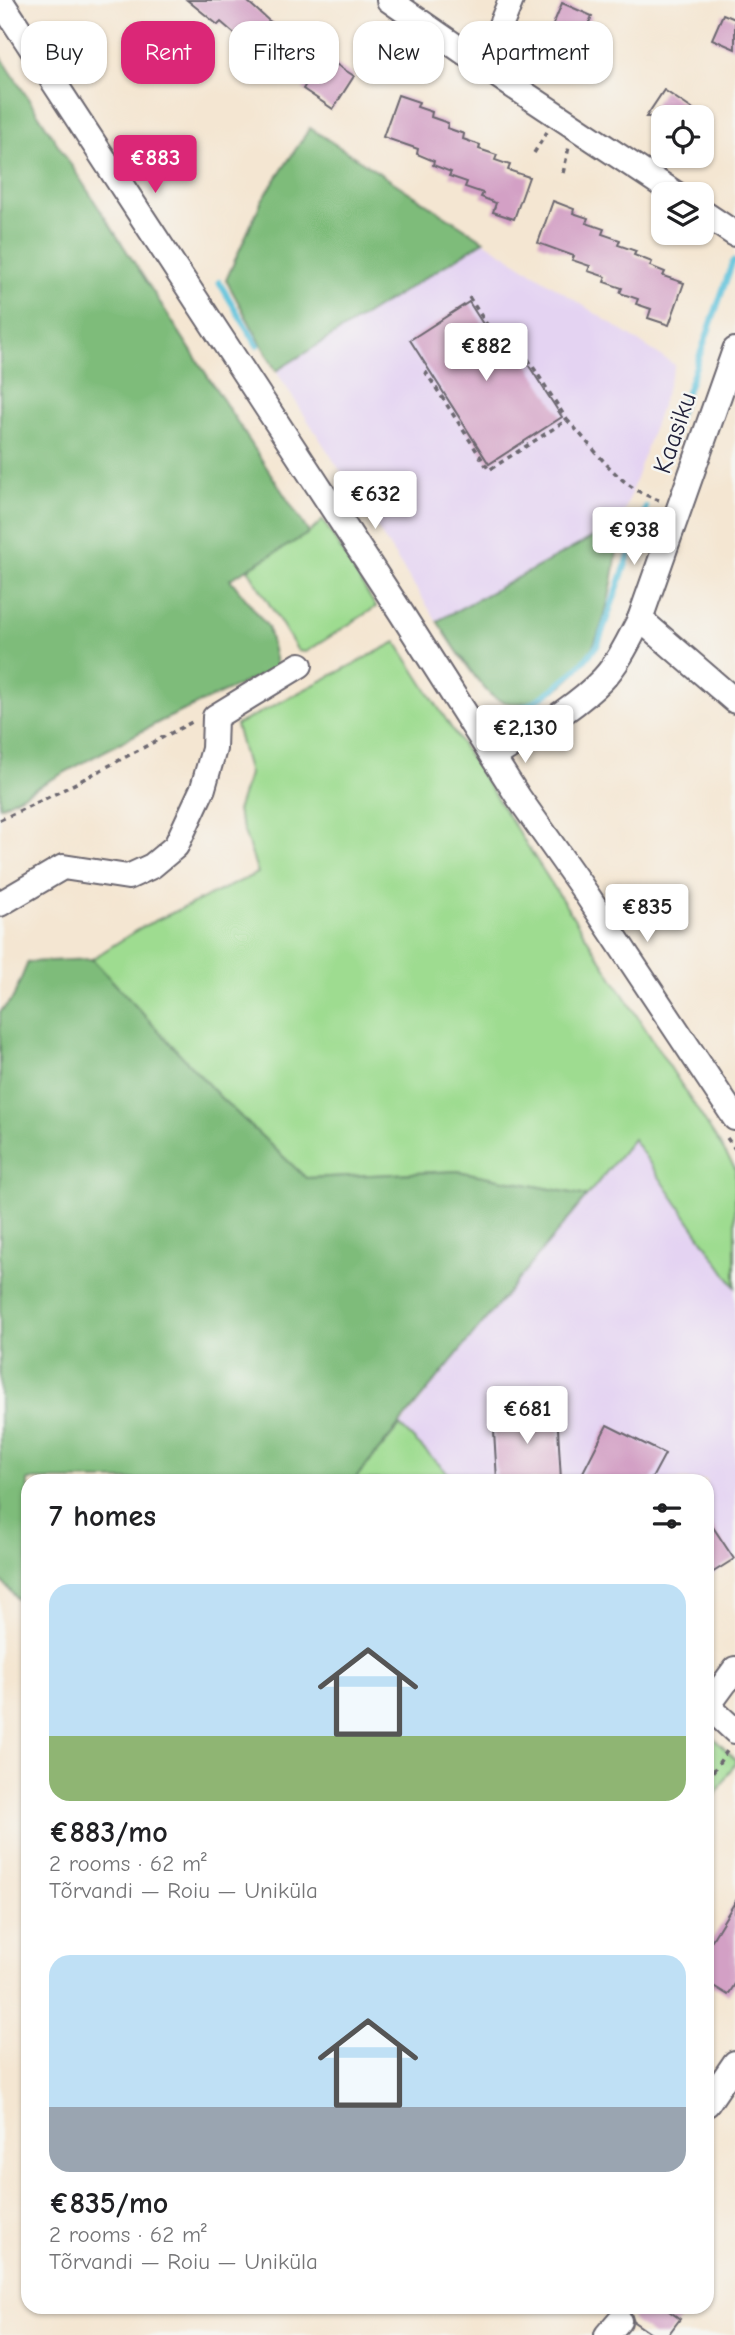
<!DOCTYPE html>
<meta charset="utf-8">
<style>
:root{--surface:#fff;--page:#f2f2f2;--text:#202124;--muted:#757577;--accent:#db2777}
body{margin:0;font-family:"Comic Neue",sans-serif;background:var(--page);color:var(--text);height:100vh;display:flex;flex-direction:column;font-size:26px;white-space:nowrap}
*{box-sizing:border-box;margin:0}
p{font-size:23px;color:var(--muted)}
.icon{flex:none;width:38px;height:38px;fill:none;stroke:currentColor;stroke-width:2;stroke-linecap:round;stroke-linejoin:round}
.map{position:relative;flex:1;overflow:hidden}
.sheet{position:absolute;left:21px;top:1474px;width:693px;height:840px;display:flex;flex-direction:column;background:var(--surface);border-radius:21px;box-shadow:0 2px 5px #0004}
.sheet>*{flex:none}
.top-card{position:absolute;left:21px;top:21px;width:693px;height:63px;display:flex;gap:14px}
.fabs{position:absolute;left:651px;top:105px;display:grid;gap:14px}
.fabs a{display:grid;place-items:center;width:63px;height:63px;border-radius:14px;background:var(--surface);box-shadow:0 2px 5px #0004;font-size:35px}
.price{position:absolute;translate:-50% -60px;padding:0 16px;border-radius:7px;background:#fff;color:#222;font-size:23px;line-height:46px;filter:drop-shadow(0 2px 4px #0008)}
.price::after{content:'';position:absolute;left:50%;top:42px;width:21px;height:16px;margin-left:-10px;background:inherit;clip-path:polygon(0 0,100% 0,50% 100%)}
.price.current{background:var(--accent);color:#fff}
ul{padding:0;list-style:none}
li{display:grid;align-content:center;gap:14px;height:371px;padding:0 28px}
li span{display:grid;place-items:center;height:217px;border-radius:21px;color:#555}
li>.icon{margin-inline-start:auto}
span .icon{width:126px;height:126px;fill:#fffc;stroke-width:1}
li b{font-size:30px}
h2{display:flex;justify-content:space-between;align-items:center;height:84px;padding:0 28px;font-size:30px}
.tag{padding:0 24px;border-radius:21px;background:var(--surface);box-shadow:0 2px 5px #0004;font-size:24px;line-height:63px}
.tag.current{background:var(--accent);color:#fff}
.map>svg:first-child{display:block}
.built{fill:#e4d3f2}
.green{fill:#9edc90;stroke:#607f66;stroke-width:2}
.forest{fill:#7ebc7a;stroke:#506f5a;stroke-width:2}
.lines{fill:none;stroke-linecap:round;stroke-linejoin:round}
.stream{stroke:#5cc1da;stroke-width:6}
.building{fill:#d3a0c5}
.minor-casing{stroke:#6c6770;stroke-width:28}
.path{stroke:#6c6770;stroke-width:3.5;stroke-dasharray:5 5;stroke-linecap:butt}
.minor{stroke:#fff;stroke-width:24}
.labels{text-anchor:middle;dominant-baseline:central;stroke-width:5;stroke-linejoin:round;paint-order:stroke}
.street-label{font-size:26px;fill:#22223b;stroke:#f6f6f2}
</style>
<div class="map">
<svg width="735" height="2335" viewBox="0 0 735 2335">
<rect width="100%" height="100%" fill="#f6f6f2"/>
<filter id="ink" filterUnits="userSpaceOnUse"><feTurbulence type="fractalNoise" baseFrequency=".0143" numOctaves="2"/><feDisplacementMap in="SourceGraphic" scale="14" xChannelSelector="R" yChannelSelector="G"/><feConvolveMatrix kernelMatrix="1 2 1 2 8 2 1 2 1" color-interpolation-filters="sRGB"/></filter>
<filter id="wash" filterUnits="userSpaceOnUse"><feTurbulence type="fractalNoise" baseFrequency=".00686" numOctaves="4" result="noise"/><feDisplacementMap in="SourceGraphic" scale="28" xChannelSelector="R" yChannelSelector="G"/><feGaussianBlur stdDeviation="1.57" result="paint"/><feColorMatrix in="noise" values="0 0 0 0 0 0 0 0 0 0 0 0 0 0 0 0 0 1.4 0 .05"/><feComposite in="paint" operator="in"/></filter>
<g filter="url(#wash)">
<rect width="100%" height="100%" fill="#f4e6d2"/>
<g class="built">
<polygon points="484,241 675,365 621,522 437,621 276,371"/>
<polygon points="633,1139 735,1287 735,1559 707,1578 707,1480 455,1480 400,1426"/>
</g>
<g class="green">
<polygon points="323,520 376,607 306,652 298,651 248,569 309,533"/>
<polygon points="396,642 735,1168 735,1287 633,1139 587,1196 458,1171 306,1178 220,1097 92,959 142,927 258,873 237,811 249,774 236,725"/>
<polygon points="400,1426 455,1480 354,1480"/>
<polygon points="707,1732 735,1759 735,1763 707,1809"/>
</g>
<g class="forest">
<polygon points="0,55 309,533 230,579 268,627 277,668 161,721 0,807"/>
<polygon points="310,128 484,241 276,371 226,280 262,200"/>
<path d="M621 522C612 584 606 677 535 700 522 704 508 706 495 698 481 690 448 637 437 621Z"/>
<polygon points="92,959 220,1097 306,1178 458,1171 587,1196 354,1480 28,1480 28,1611 0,1579 0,1012 13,998 28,962"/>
</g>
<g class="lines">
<g class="stream">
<polyline points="219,282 257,345"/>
<polyline points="670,440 733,261"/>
<path d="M504 715C542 702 574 676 598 644L646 507"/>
</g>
</g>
<g id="blocks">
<g class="building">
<polygon points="187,0 246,0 268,20 354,76 333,109 303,89 306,84 244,42 221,22 218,25"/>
<polygon points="562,3 592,16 575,55 546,42"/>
<polygon points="723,14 735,19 735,49 712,39"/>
<polygon points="664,90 704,117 646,117"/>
<polygon points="398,95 419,102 417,107 432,112 431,117 448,123 447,128 464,134 463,139 480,145 479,149 497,155 495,160 510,165 508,170 529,177 514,219 493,212 496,203 481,197 483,193 465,187 467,182 449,176 451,172 433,165 434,161 417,154 418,149 383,137"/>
<polygon points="553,201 574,209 573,213 588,218 586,223 604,229 602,234 620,240 618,245 636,251 634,255 652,262 650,266 665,272 663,276 684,283 669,325 648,318 651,309 636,304 638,299 620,293 622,288 604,282 606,277 588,271 590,266 572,260 574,256 538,243"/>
<polygon points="469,302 497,346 511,338 562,417 489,464 410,340"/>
<polygon points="557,1411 561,1480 497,1480 493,1415"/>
<polygon points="607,1425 665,1454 651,1480 579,1480"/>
<polygon points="707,1518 734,1559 707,1576"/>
<polygon points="735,1902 735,1984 728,1995 707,1982 707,1948"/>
<polygon points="635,2306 662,2306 680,2319 668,2335 653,2335 634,2322 631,2313"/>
</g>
</g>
</g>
<g filter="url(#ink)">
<use href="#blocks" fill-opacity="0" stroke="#6c6770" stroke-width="2"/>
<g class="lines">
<g class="minor-casing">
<g id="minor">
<polyline points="0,0 400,611 519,798 579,883 735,1118"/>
<polyline points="389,0 510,84 676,194"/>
<polyline points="484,66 511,0"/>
<polyline points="702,212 735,234"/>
<polyline points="640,619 735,701"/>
<path d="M493 757C530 733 572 711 603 679 619 662 629 640 640 619L735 350"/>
<polyline points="0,904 63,867 128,877 152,866 176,846 203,788 214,749 215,717 300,665"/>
<polyline points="707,1705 735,1731"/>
<polyline points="708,1706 735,1669"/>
<polyline points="707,2104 735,2063"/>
<polyline points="607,2335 619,2321"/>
</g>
</g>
<g class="path">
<polyline points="534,153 547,132"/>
<polyline points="563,173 569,147"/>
<polyline points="469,297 499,343 512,334 567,420"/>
<path d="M425 371 489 470 567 420C596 449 618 488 659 500"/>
<polyline points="0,820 59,792 192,722"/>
<polyline points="727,1138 735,1149"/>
<polyline points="707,1780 727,1751"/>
</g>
<use href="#minor" class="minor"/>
</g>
</g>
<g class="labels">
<g class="street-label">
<text transform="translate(675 433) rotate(-71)">Kaasiku</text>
</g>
</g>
</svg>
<div class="fabs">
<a><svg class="icon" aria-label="locate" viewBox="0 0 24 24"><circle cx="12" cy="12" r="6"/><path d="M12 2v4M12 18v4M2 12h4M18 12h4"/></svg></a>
<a><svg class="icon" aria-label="layers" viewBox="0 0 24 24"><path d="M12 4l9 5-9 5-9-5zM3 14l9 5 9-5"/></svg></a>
</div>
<b class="price current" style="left:155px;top:195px">€883</b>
<b class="price" style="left:486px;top:383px">€882</b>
<b class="price" style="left:375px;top:531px">€632</b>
<b class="price" style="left:634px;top:567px">€938</b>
<b class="price" style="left:525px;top:765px">€2,130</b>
<b class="price" style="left:647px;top:944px">€835</b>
<b class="price" style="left:527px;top:1446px">€681</b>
<div class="top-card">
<a class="tag">Buy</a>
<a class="tag current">Rent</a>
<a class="tag">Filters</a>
<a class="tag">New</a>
<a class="tag">Apartment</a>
</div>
<section class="sheet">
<h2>7 homes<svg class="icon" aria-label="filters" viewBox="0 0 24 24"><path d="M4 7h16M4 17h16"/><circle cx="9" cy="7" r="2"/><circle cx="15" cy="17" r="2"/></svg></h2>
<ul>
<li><span style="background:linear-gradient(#bfe0f5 70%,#8fb573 0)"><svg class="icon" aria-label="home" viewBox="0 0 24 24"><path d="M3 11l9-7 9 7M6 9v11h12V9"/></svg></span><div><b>€883/mo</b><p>2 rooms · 62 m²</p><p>Tõrvandi — Roiu — Uniküla</p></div></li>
<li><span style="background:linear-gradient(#bfe0f5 70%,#9aa5b1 0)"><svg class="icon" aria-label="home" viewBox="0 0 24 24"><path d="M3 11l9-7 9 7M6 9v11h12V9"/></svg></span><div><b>€835/mo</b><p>2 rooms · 62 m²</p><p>Tõrvandi — Roiu — Uniküla</p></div></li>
</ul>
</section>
</div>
